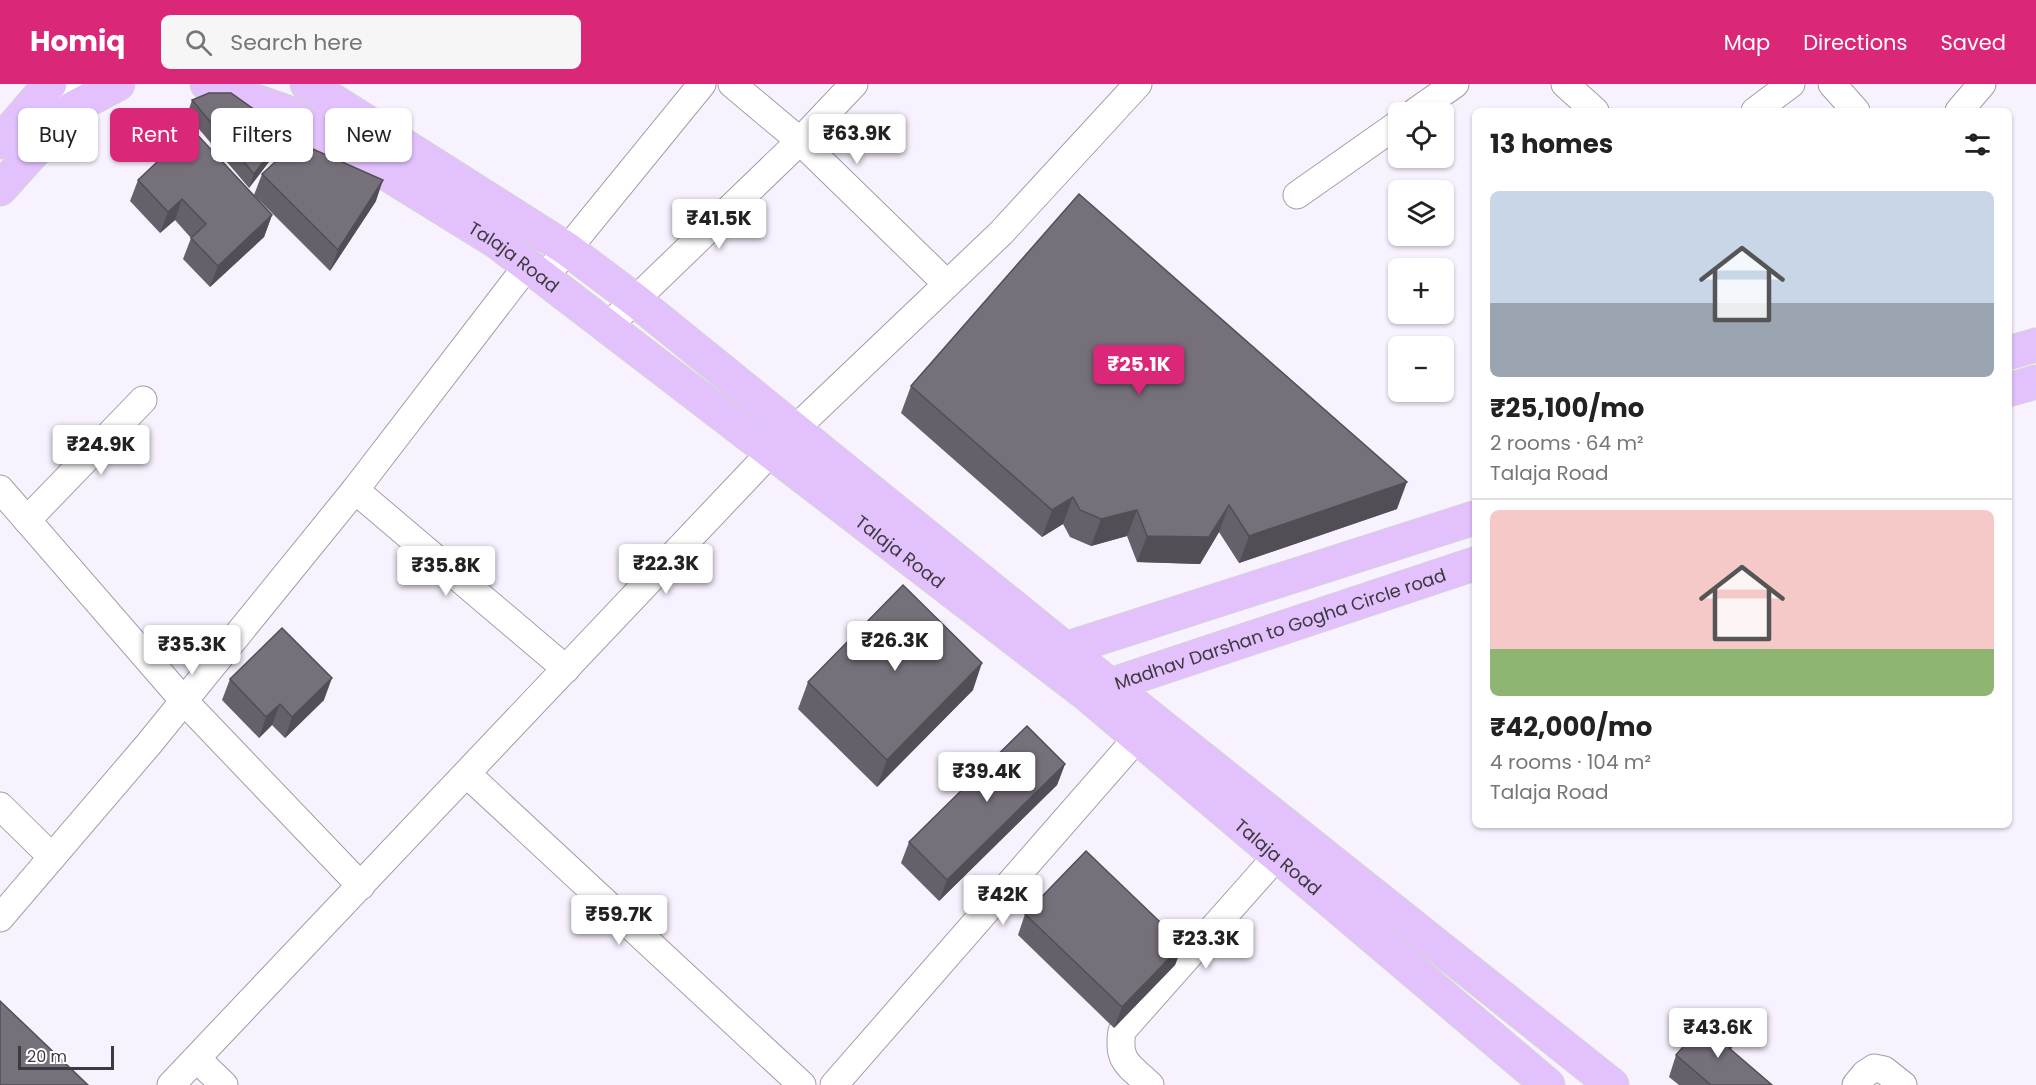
<!DOCTYPE html>
<meta charset="utf-8">
<style>
:root{--surface:#fff;--page:#f6f6f6;--text:#222;--muted:#767676;--line:#e0e0e0;--accent:#db2777}
body{margin:0;font-family:Poppins,sans-serif;background:var(--page);color:var(--text);height:100vh;display:flex;flex-direction:column;font-size:22px;white-space:nowrap}
*{box-sizing:border-box;margin:0}
p{font-size:20px;color:var(--muted)}
.icon{flex:none;width:33px;height:33px;fill:none;stroke:currentColor;stroke-width:2;stroke-linecap:round;stroke-linejoin:round}
.map{position:relative;flex:1;overflow:hidden}
.details{position:absolute;left:1472px;top:24px;width:540px;height:720px;display:flex;flex-direction:column;background:var(--surface);border-radius:9px;box-shadow:0 2px 4px #0004}
.details>*{flex:none}
.top-card{position:absolute;left:18px;top:24px;width:570px;height:54px;display:flex;gap:12px}
.fabs{position:absolute;left:1388px;top:18px;display:grid;gap:12px}
.fabs a{display:grid;place-items:center;width:66px;height:66px;border-radius:9px;background:var(--surface);box-shadow:0 2px 4px #0004;font-size:30px}
.scale{position:absolute;left:18px;bottom:15px;width:96px;box-sizing:border-box;padding-left:6px;border:3px solid #3d3a3f;border-top:0;font-size:16px;line-height:21px;white-space:nowrap;color:#3d3a3f;-webkit-text-stroke:4px #fff;paint-order:stroke}
.price{position:absolute;translate:-50% -51px;padding:0 14px;border-radius:6px;background:#fff;color:#222;font-size:20px;line-height:39px;filter:drop-shadow(0 2px 3px #0008)}
.price::after{content:'';position:absolute;left:50%;top:36px;width:18px;height:14px;margin-left:-9px;background:inherit;clip-path:polygon(0 0,100% 0,50% 100%)}
.price.selected{background:var(--accent);color:#fff}
ul{padding:0;list-style:none}
li{display:grid;align-content:center;gap:12px;height:318px;padding:0 18px}
li+li{border-top:2px solid var(--line)}
li span{display:grid;place-items:center;height:186px;border-radius:9px;color:#555}
li>.icon{margin-inline-start:auto}
span .icon{width:108px;height:108px;fill:#fffc;stroke-width:1}
li b{font-size:26px}
h2{display:flex;justify-content:space-between;align-items:center;height:72px;padding:0 18px;font-size:26px}
.tag{padding:0 21px;border-radius:9px;background:var(--surface);box-shadow:0 2px 4px #0004;font-size:21px;line-height:54px}
.tag.selected{background:var(--accent);color:#fff}
header{display:flex;align-items:center;gap:36px;box-sizing:border-box;height:84px;padding:0 30px;background:var(--accent);color:#fff}
header strong{font-size:28px}
nav{display:flex;gap:33px;margin-inline-start:auto;font-size:21px}
.search{width:420px;height:54px;background:var(--page);display:flex;align-items:center;gap:15px;box-sizing:border-box;padding:0 21px;border-radius:9px;color:var(--muted);font-size:22px}
.map>svg:first-child{display:block}
.lines{fill:none;stroke-linecap:round;stroke-linejoin:round}
.street-casing{stroke:#a39da8;stroke-width:29}
.primary-casing{stroke:#d4d4d5;stroke-width:35}
.street{stroke:#fff;stroke-width:27}
.primary{stroke:#e3c1fd;stroke-width:33}
.wall{fill:#65606a}
.shaded-wall{fill:#534e56}
.building{fill:#76707b;stroke:#534e56;stroke-width:1.5}
.labels{text-anchor:middle;dominant-baseline:central;stroke-width:6;stroke-linejoin:round;paint-order:stroke}
.street-label{font-size:18px;fill:#3d3a3f;stroke:#fff}
</style>
<header>
<strong>Homiq</strong>
<div class="search"><svg class="icon" aria-label="search" viewBox="0 0 24 24"><circle cx="10" cy="10" r="6"/><path d="M15 15l6 6"/></svg>Search here</div>
<nav><a>Map</a><a>Directions</a><a>Saved</a></nav>
</header>
<div class="map">
<svg width="2036" height="1001" viewBox="0 0 2036 1001">
<rect width="100%" height="100%" fill="#f8f2fe"/>
<g class="lines">
<g class="street-casing">
<g id="street">
<polyline points="71,0 73,24"/>
<polyline points="732,0 800,57 947,200"/>
<polyline points="1565,0 1595,27"/>
<polyline points="1832,0 1856,27"/>
<polyline points="1755,27 1791,0"/>
<polyline points="1959,27 1982,0"/>
<polyline points="1415,28 1455,0"/>
<polyline points="1297,111 1398,40"/>
<polyline points="544,194 702,0"/>
<polyline points="607,243 800,57 854,0"/>
<polyline points="0,405 184,617 361,802"/>
<polyline points="355,406 566,585"/>
<polyline points="27,436 143,316"/>
<polyline points="467,690 802,1001"/>
<polyline points="0,722 52,773"/>
<polyline points="0,834 148,661 355,406 527,182"/>
<polyline points="197,975 224,1001"/>
<polyline points="171,1001 771,368 1001,149 1138,0"/>
<polyline points="834,1001 1137,654"/>
<path d="M1150 1001C1129 981 1117 978 1122 947L1277 772"/>
<polyline points="1856,1001 1865,990 1874,984 1884,986 1903,1001"/>
</g>
</g>
<g class="primary-casing">
<g id="primary">
<path id="s1" d="M207 0 287 28 497 158 1085 609 1548 1001"/>
<polyline points="307,0 567,165 635,216 1110,601 1612,1001"/>
<polyline points="0,58 50,0"/>
<polyline points="0,105 73,24 118,0"/>
<polyline points="2008,269 2036,261"/>
<polyline points="2008,306 2036,298"/>
<polyline points="1049,573 1065,565 1474,434"/>
<path id="s2" d="M1095 606 1474 480"/>
</g>
</g>
<use href="#street" class="street"/>
<use href="#primary" class="primary"/>
</g>
<g class="wall">
<polygon points="192,16 286,48 281,62 249,104 187,31"/>
<polygon points="262,90 376,117 330,187 254,111"/>
<polygon points="138,96 272,131 264,153 210,203 183,175 191,154 175,136 160,149 130,117"/>
<polygon points="911,302 1397,425 1239,479 1219,448 1200,480 1137,478 1127,452 1091,462 1070,453 1063,440 1042,453 901,329"/>
<polygon points="230,595 324,616 285,654 272,641 259,654 222,616"/>
<polygon points="808,598 973,606 877,703 798,625"/>
<polygon points="1065,680 1057,701 939,817 901,779 909,758"/>
<polygon points="1025,830 1183,860 1175,881 1114,944 1018,851"/>
<polygon points="1734,959 1731,966 1772,1001 1679,1001 1669,993 1676,971"/>
</g>
<g class="shaded-wall">
<polygon points="286,48 281,62 249,104 254,90"/>
<polygon points="383,96 376,117 330,187 338,166"/>
<polygon points="182,115 175,136 160,149 168,128"/>
<polygon points="272,131 264,153 210,203 218,182"/>
<polygon points="1407,398 1397,425 1239,479 1249,452"/>
<polygon points="1073,413 1063,440 1042,453 1052,426"/>
<polygon points="1229,421 1219,448 1200,480 1137,478 1147,452"/>
<polygon points="1137,426 1127,452 1091,462 1101,435"/>
<polygon points="982,579 973,606 877,703 887,676"/>
<polygon points="332,594 324,616 285,654 292,633"/>
<polygon points="280,620 272,641 259,654 266,633"/>
<polygon points="1065,680 1057,701 939,817 947,796"/>
<polygon points="1183,860 1175,881 1114,944 1122,923"/>
</g>
<g class="building">
<polygon points="209,9 231,9 286,48 254,90 192,16"/>
<polygon points="192,45 272,131 218,182 191,154 206,140 182,115 168,128 138,96"/>
<polygon points="297,58 383,96 338,166 262,90"/>
<polygon points="1079,110 1407,398 1249,452 1229,421 1209,453 1147,452 1137,426 1101,435 1080,426 1073,413 1052,426 911,302"/>
<polygon points="903,501 982,579 887,676 808,598"/>
<polygon points="282,544 332,594 292,633 280,620 266,633 230,595"/>
<polygon points="1027,642 1065,680 947,796 909,758"/>
<polygon points="1086,767 1183,860 1122,923 1025,830"/>
<polygon points="0,917 88,1001 0,1001"/>
<polygon points="1707,936 1734,959 1729,964 1772,1001 1711,1001 1676,971"/>
</g>
<g class="labels">
<g class="street-label">
<text stroke="none"><textPath href="#s1" startOffset="354">Talaja Road</textPath></text>
<text stroke="none"><textPath href="#s1" startOffset="840">Talaja Road</textPath></text>
<text stroke="none"><textPath href="#s2" startOffset="195">Madhav Darshan to Gogha Circle road</textPath></text>
<text stroke="none"><textPath href="#s1" startOffset="1326">Talaja Road</textPath></text>
</g>
</g>
</svg>
<div class="fabs">
<a><svg class="icon" aria-label="locate" viewBox="0 0 24 24"><circle cx="12" cy="12" r="6"/><path d="M12 2v4M12 18v4M2 12h4M18 12h4"/></svg></a>
<a><svg class="icon" aria-label="layers" viewBox="0 0 24 24"><path d="M12 4l9 5-9 5-9-5zM3 14l9 5 9-5"/></svg></a>
<a>+</a>
<a>−</a>
</div>
<div class="scale">20 m</div>
<b class="price" style="left:857px;top:81px">₹63.9K</b>
<b class="price" style="left:719px;top:166px">₹41.5K</b>
<b class="price selected" style="left:1139px;top:312px">₹25.1K</b>
<b class="price" style="left:101px;top:392px">₹24.9K</b>
<b class="price" style="left:666px;top:511px">₹22.3K</b>
<b class="price" style="left:446px;top:513px">₹35.8K</b>
<b class="price" style="left:895px;top:588px">₹26.3K</b>
<b class="price" style="left:192px;top:592px">₹35.3K</b>
<b class="price" style="left:987px;top:719px">₹39.4K</b>
<b class="price" style="left:1003px;top:842px">₹42K</b>
<b class="price" style="left:619px;top:862px">₹59.7K</b>
<b class="price" style="left:1206px;top:886px">₹23.3K</b>
<b class="price" style="left:1718px;top:975px">₹43.6K</b>
<div class="top-card">
<a class="tag">Buy</a>
<a class="tag selected">Rent</a>
<a class="tag">Filters</a>
<a class="tag">New</a>
</div>
<section class="details">
<h2>13 homes<svg class="icon" aria-label="filters" viewBox="0 0 24 24"><path d="M4 7h16M4 17h16"/><circle cx="9" cy="7" r="2"/><circle cx="15" cy="17" r="2"/></svg></h2>
<ul>
<li><span style="background:linear-gradient(#c9d6e8 60%,#9aa5b1 0)"><svg class="icon" aria-label="home" viewBox="0 0 24 24"><path d="M3 11l9-7 9 7M6 9v11h12V9"/></svg></span><div><b>₹25,100/mo</b><p>2 rooms · 64 m²</p><p>Talaja Road</p></div></li>
<li><span style="background:linear-gradient(#f6c9c9 75%,#8fb573 0)"><svg class="icon" aria-label="home" viewBox="0 0 24 24"><path d="M3 11l9-7 9 7M6 9v11h12V9"/></svg></span><div><b>₹42,000/mo</b><p>4 rooms · 104 m²</p><p>Talaja Road</p></div></li>
</ul>
</section>
</div>
